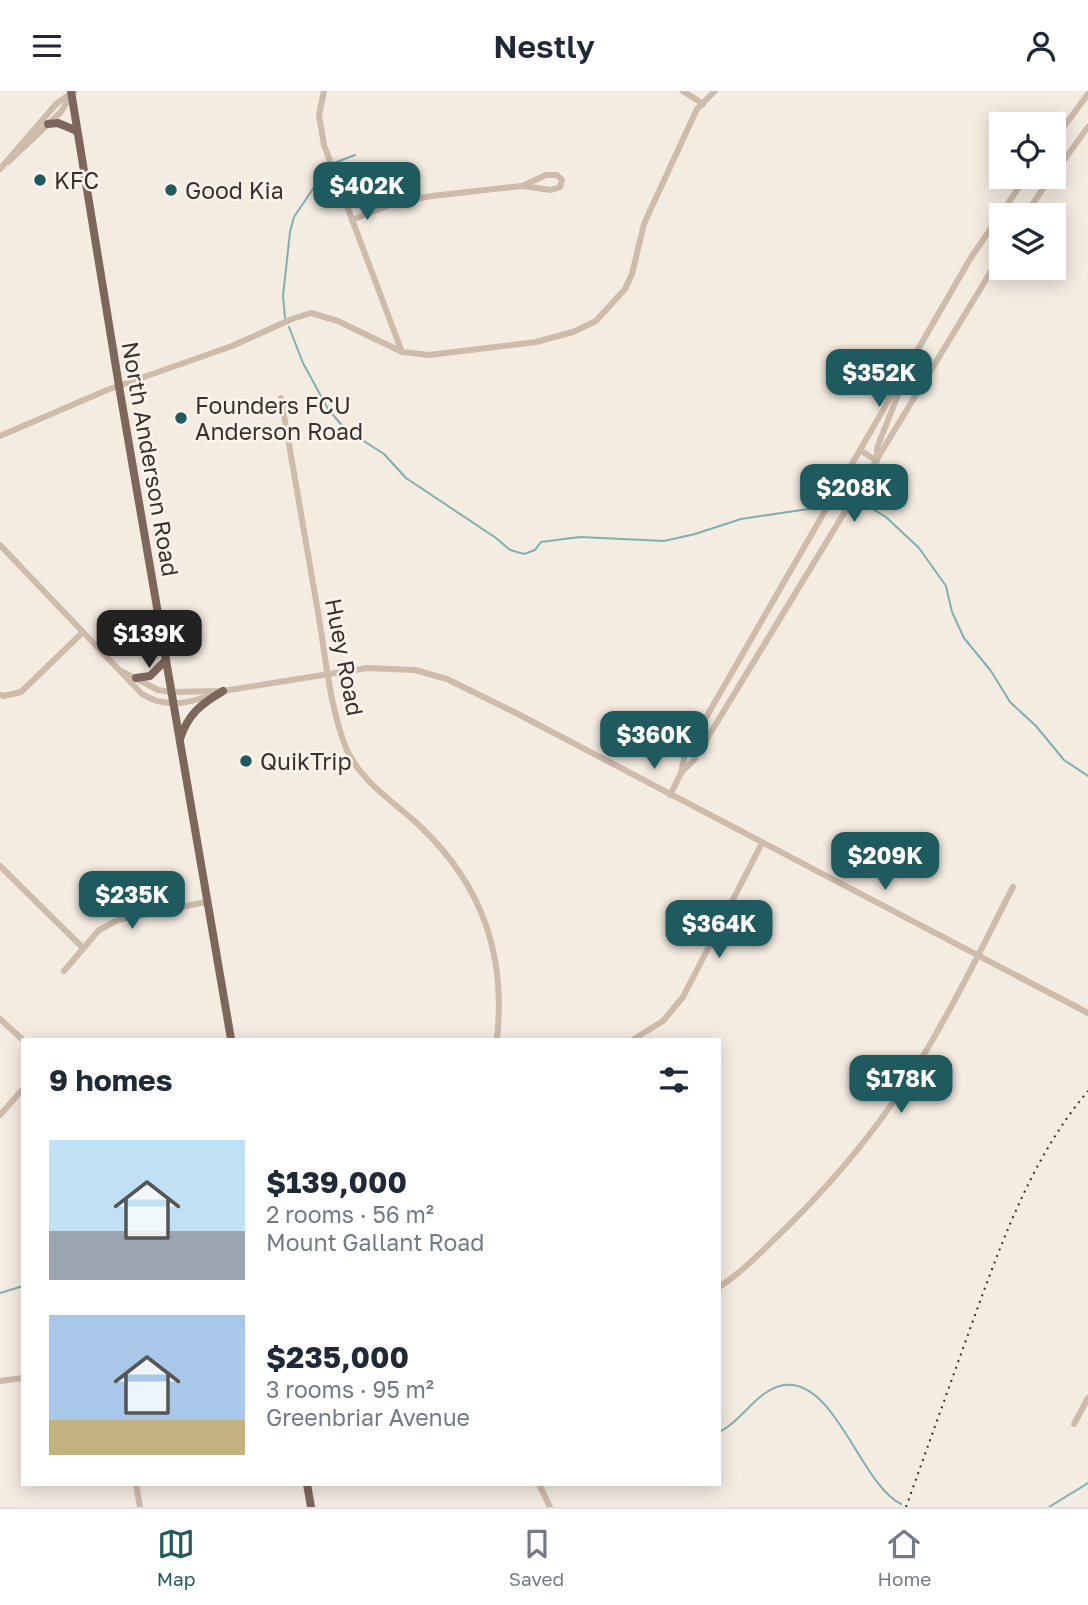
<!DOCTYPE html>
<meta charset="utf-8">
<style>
:root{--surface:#fff;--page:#f6f6f7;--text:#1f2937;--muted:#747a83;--line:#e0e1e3;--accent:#1f5a5e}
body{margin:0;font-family:"Golos Text",sans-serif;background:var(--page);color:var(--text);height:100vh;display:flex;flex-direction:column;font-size:26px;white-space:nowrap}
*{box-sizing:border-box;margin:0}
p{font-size:23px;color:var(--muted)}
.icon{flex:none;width:38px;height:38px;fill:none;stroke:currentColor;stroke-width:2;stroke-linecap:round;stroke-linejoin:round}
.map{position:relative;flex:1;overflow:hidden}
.side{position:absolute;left:21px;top:947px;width:700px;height:448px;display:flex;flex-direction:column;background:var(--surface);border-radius:0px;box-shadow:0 4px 18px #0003}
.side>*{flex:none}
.fabs{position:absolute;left:989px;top:21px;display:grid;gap:14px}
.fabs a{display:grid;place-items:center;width:77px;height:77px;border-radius:0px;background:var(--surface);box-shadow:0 4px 18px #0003;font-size:35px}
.price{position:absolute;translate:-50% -60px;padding:0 16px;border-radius:14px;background:var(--accent);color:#fff;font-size:23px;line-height:46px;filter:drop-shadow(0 2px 4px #0008)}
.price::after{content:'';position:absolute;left:50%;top:42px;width:21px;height:16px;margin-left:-10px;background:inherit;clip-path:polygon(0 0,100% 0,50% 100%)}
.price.current{background:#222;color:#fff}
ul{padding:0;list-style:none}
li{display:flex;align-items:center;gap:21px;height:175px;padding:0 28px}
li span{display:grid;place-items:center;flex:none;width:196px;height:140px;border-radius:0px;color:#555}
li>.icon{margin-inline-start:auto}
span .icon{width:84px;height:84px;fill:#fffc;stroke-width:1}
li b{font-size:30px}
h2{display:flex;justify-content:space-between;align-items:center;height:84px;padding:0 28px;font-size:30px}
header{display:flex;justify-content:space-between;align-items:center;height:91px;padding:0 28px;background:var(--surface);font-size:32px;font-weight:600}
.tabs{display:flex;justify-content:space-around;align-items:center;height:98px;border-top:2px solid var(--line);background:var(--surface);font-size:19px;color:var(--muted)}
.tabs a{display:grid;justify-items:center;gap:4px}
.tabs .current{color:var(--accent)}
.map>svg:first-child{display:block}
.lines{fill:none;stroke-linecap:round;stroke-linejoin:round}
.stream{stroke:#7fb0b2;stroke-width:2}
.minor{stroke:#cdbbac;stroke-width:6}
.major{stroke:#7d675c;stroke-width:8}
.rail{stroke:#3b302b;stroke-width:2;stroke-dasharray:2 5;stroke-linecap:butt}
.poi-dot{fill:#1f5a5e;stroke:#fbf5ee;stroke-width:2.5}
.labels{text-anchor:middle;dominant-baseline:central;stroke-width:5;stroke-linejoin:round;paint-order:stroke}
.poi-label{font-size:23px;fill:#3b302b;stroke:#fbf5ee;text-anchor:start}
.street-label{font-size:23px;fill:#3b302b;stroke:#fbf5ee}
</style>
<header><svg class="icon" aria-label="menu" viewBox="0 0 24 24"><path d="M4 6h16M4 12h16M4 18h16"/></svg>Nestly<svg class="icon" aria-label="person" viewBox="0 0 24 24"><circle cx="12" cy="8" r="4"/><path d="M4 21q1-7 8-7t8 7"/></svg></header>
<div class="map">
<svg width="1088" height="1416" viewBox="0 0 1088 1416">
<rect width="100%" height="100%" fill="#f4ebe1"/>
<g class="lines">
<g class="stream">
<polyline points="334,72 355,64"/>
<polyline points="285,227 283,205 290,141 294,126 327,77"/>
<polyline points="289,236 303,272 328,318 345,338 384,363 406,387 496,447 510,459 524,463 535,459 541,451 580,446 664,450 695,443 741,428 815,417"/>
<polyline points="860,416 871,417 886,426 919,457 946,495 952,521 964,547 991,580 1010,611 1036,635 1064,669 1088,685"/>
<polyline points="0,1202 23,1195"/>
<path d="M719 1341C743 1330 756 1299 784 1294 835 1287 861 1394 901 1413"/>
<polyline points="1049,1416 1088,1392"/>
</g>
<g class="minor">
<polyline points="324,0 319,24 324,54 402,261"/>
<polyline points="683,0 703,13"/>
<polyline points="1054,49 1088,3"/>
<polyline points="8,71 61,21 70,6"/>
<polyline points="0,78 57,12 75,0"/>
<polyline points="1054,83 1088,36"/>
<polyline points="1025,124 1051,86"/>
<polyline points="352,129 394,112 432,105 522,95 551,99 560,96 562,89 557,84 546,84 522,95"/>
<path d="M281 307C294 380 306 454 319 527 326 570 330 616 346 657 361 692 396 712 422 737 483 796 506 865 497 948"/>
<polyline points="0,345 107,299 232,255 292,228 311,222 338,230 402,261 429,264 536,251 573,241 596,230 625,198 632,183 644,133 654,111 697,18 715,0"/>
<polyline points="860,359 877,370"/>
<polyline points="877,368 877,357 909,276"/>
<path d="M0 454 142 603C165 618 190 612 215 603"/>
<polyline points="121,580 158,599 171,601 223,600 367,577 415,579 447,588 516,622 1088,922"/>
<polyline points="0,604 4,605 21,601 83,541"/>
<polyline points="681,682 685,663 970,168 1026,86"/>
<polyline points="670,704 681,682 694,669 1001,164"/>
<polyline points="0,775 83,857"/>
<polyline points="64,880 99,839 118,829 206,811"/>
<polyline points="0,928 23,949"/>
<polyline points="634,948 663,930 683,906 762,752"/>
<polyline points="0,1024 23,998"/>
<path d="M719 1196C744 1180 766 1156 787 1136 839 1085 886 1027 923 965 956 911 984 852 1013 796"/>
<polyline points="0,1290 23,1287"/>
<polyline points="1074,1333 1088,1307"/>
<polyline points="136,1393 140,1416"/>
<polyline points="539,1393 550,1416"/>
</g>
<g class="major">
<polyline points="71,0 119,295 231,948"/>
<polyline points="48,33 58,32 77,40"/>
<polyline points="136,587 150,585 166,569"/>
<path d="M180 648C188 623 201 613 223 600"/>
<polyline points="307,1393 311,1416"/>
</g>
<path class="rail" d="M906 1416C929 1352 952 1288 975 1224 1004 1145 1033 1065 1088 1000"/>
</g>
<g class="poi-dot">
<circle cx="40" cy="89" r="7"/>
<circle cx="171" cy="99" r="7"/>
<circle cx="181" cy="327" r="7"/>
<circle cx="246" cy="670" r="7"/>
</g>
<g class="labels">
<g class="poi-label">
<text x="54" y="89">KFC</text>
<text x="185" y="99">Good Kia</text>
<text x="195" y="314">Founders FCU<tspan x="195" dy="26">Anderson Road</tspan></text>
<text x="260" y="670">QuikTrip</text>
</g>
<g class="street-label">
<text transform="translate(151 368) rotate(80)">North Anderson Road</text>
<text transform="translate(345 566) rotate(79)">Huey Road</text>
</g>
</g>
</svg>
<div class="fabs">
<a><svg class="icon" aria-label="locate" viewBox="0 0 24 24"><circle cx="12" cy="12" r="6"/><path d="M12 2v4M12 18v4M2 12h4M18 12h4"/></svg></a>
<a><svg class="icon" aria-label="layers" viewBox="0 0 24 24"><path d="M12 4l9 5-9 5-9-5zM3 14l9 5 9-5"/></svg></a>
</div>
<b class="price" style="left:367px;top:131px">$402K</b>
<b class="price" style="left:879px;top:318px">$352K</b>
<b class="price" style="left:854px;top:433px">$208K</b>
<b class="price current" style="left:149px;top:579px">$139K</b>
<b class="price" style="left:654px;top:680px">$360K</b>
<b class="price" style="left:885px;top:801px">$209K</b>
<b class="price" style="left:132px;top:840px">$235K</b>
<b class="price" style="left:719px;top:869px">$364K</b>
<b class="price" style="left:901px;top:1024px">$178K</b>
<section class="side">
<h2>9 homes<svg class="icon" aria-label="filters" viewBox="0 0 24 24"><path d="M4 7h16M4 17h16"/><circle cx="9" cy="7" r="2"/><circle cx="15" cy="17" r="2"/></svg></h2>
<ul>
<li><span style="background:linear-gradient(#bfe0f5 65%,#9aa5b1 0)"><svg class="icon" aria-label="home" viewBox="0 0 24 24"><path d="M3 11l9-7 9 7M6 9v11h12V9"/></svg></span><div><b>$139,000</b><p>2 rooms · 56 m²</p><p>Mount Gallant Road</p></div></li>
<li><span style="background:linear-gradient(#a9c7e8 75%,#c2b280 0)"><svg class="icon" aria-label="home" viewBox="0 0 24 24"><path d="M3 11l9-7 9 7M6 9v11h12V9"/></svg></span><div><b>$235,000</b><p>3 rooms · 95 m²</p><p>Greenbriar Avenue</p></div></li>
</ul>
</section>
</div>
<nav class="tabs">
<a class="current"><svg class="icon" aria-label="map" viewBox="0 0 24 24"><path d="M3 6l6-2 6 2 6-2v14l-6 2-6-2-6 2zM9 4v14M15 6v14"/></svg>Map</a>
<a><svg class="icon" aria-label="saved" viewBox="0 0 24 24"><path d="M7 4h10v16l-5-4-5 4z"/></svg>Saved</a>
<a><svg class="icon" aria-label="home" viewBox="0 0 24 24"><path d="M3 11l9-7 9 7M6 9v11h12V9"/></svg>Home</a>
</nav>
